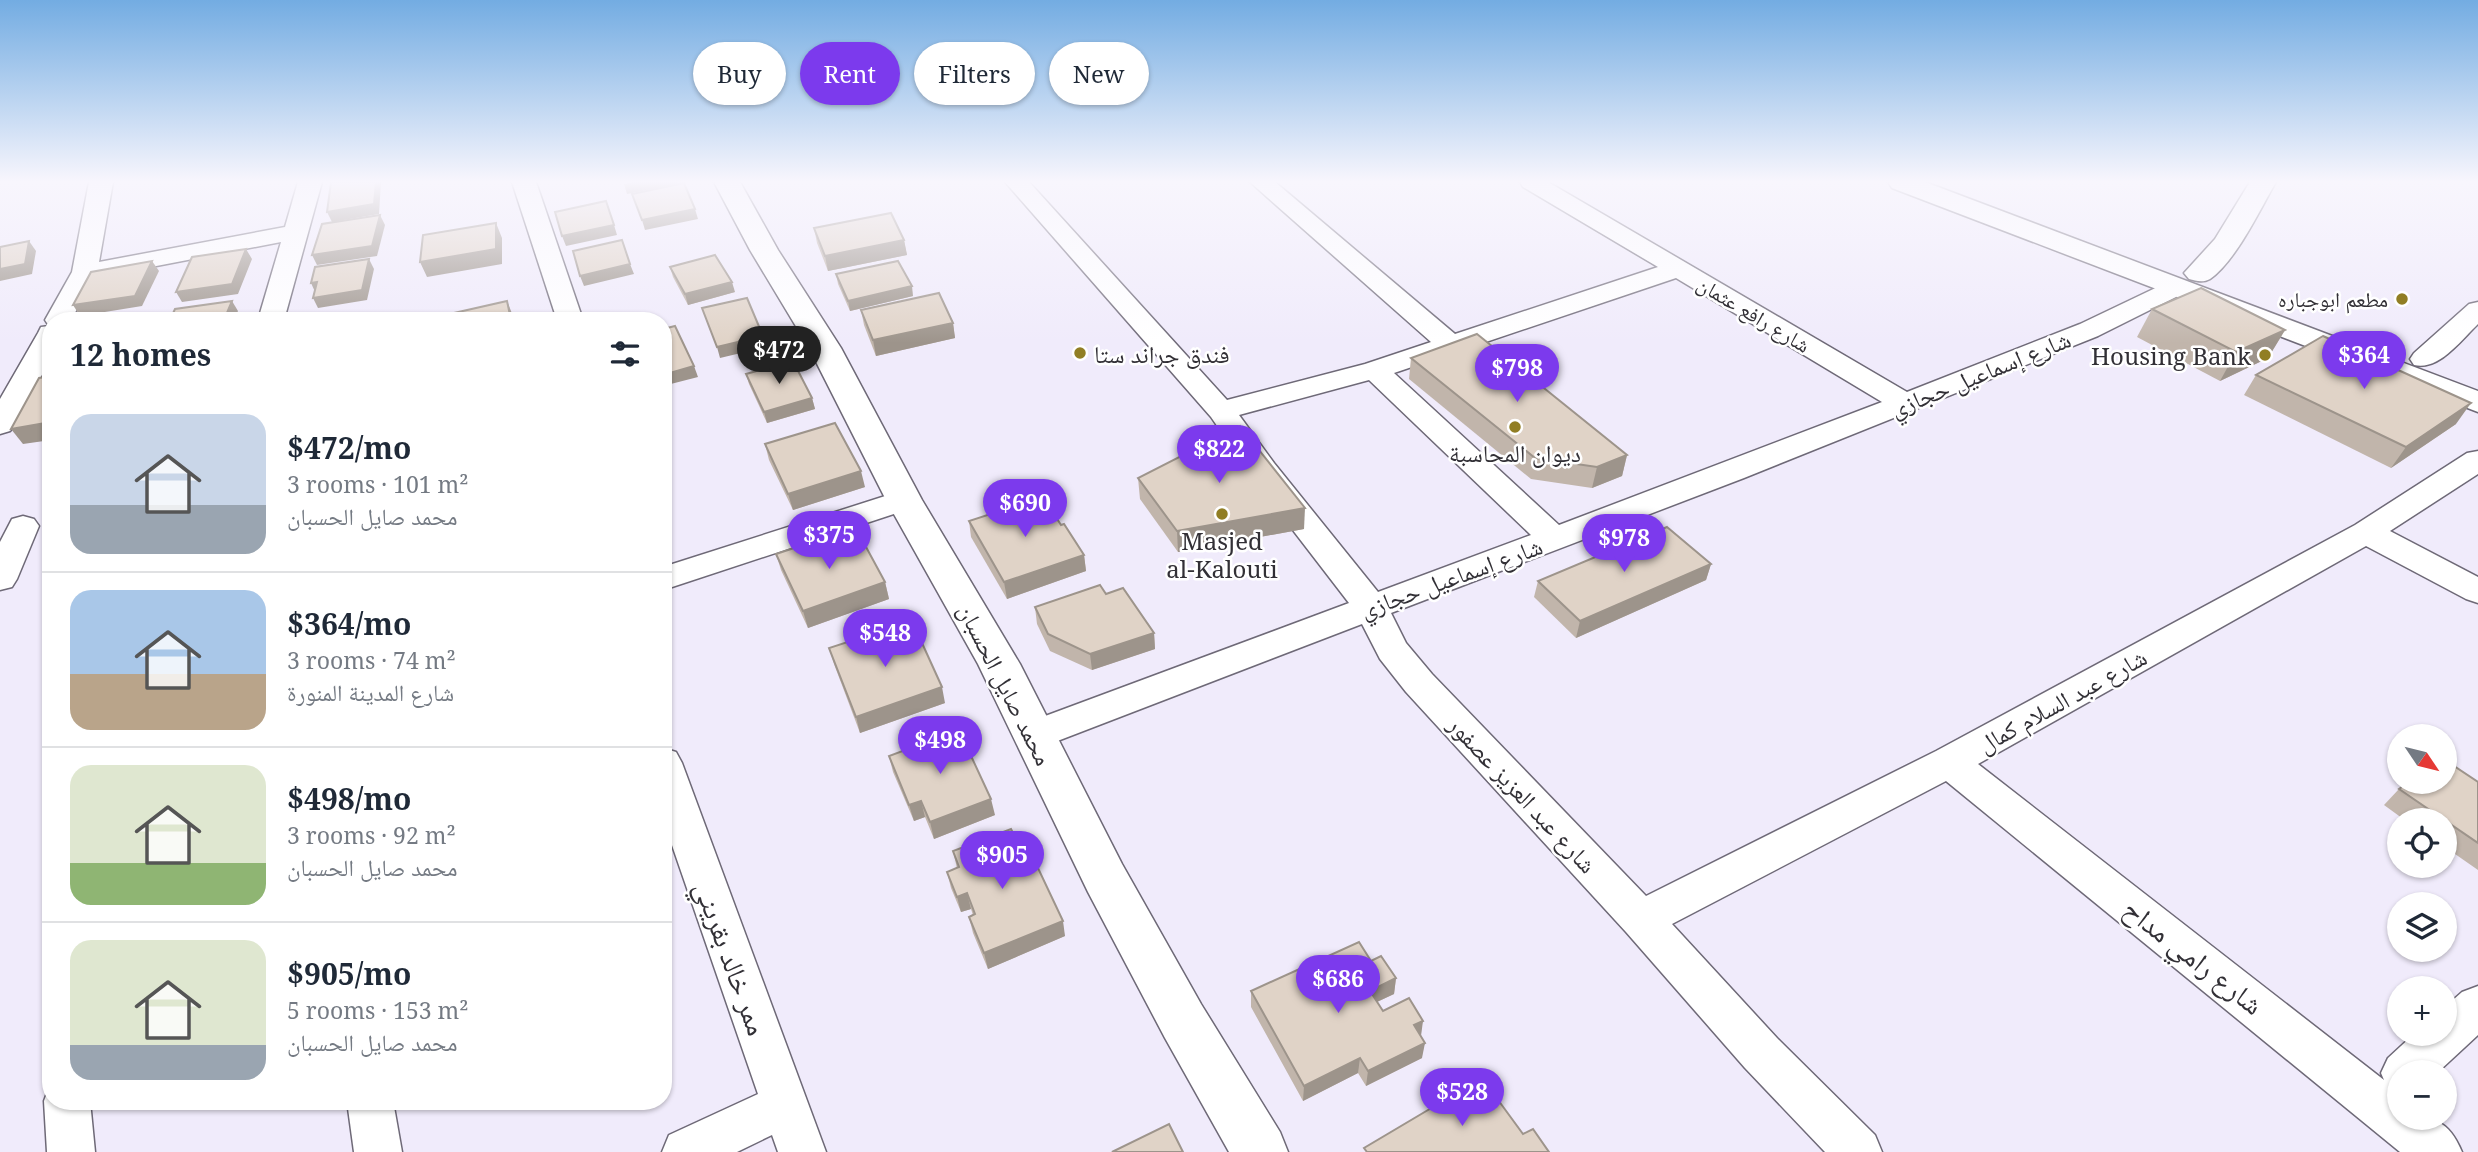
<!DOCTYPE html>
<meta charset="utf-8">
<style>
:root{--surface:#fff;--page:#f6f6f7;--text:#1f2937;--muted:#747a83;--line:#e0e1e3;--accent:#7c3aed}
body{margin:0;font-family:"Noto Serif","Noto Naskh Arabic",serif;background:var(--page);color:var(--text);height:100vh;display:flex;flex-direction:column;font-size:26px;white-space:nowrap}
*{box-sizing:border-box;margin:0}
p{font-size:23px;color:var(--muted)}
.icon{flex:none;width:38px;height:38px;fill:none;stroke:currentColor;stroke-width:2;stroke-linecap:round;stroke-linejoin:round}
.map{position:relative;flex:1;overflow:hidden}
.details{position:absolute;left:42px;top:312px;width:630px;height:798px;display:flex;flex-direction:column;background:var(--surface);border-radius:28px;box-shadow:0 2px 5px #0004}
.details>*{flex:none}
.banner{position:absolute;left:693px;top:42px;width:665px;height:63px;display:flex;gap:14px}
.needle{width:46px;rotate:125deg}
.tools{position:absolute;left:2387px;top:724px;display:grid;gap:14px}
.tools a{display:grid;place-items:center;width:70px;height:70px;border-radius:50%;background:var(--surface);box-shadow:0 2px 5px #0004;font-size:35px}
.price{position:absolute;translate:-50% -60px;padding:0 16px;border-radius:24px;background:var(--accent);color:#fff;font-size:23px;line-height:46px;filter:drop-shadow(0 2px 4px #0008)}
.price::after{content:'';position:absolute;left:50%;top:42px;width:21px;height:16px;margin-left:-10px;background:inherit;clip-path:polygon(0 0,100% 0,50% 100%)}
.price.selected{background:#222;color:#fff}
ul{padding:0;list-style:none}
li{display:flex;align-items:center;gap:21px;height:175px;padding:0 28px}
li+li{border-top:2px solid var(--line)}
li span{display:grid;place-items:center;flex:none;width:196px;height:140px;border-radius:21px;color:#555}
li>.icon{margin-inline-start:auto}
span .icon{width:84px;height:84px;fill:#fffc;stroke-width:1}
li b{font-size:30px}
h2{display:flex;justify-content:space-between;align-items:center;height:84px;padding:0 28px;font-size:30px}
.tag{padding:0 24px;border-radius:32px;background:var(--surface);box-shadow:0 2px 5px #0004;font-size:24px;line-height:63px}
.tag.selected{background:var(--accent);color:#fff}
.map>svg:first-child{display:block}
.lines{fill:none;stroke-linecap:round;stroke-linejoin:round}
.minor-casing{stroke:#6e6977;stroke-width:3}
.tertiary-casing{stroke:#6e6977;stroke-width:3}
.secondary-casing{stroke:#6e6977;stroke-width:3}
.minor{fill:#fff;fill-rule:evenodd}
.tertiary{fill:#fff;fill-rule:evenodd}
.secondary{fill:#fff;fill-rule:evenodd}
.wall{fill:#c1b5ab}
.shaded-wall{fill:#9d948b}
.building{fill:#e0d3c7;stroke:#9d948b;stroke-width:2}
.poi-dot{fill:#917e24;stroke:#fff;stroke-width:2.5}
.labels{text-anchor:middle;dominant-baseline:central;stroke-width:5;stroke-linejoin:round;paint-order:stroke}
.far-poi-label{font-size:21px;fill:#323036;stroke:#fff;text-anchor:end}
.far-street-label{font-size:21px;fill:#323036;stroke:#fff}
.poi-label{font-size:24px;fill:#323036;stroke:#fff}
.street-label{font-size:24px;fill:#323036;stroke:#fff}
.near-street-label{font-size:28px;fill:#323036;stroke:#fff}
</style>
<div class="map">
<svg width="2478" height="1152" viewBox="0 0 2478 1152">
<rect width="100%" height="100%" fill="#f0ebfb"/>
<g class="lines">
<g class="minor-casing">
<g id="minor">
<polygon points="89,182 113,182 99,262 285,227 298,182 322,182 284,320 258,320 281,242 94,278 71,320 51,320 51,358 15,425 10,431 0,434 0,399 38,333 41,327 49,326 45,320 72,272"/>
<polygon points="512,182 536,182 583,320 557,320"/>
<path d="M1005 182H1029L1227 400 1365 364 1431 342 1250 182H1275L1455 334 1658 267 1523 187 1520 182H1548L1907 392 2080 324 2168 282 2177 279 2186 282 2190 287 2186 292 2098 336 1744 478 1391 613 1406 643 1432 674 1646 896 1936 751 2355 525 2467 453 2478 451V474L2390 531 2478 577V603L2466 599 2366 546 1978 764 2384 1080 2381 1073 2388 1058 2414 1034H2445V1007L2462 992 2478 986V1035L2437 1073H2399V1118C2433 1118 2447 1117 2462 1152H2400L1946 781 1672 924 1777 1038 1875 1135 1882 1152H1825L1745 1068 1626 932 1406 692 1380 659 1362 624 1047 745 1034 749 1021 745 1015 735 1021 725 1349 603 1252 477 1211 417ZM1676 278 1882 402 1559 525 1394 373ZM1369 380 1531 535 1378 592 1274 463 1239 415Z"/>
<path d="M2478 302V324C2461 340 2439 371 2414 365L2410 359 2414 353 2469 304Z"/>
<polygon points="904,490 915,493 920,500 915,507 663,590 663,567"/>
<polygon points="23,516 34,519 39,526 17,579 12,587 0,590 0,542 12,519"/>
<polygon points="663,748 676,752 682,763 826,1152 778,1152 772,1135 737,1152 662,1152 669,1135 758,1094 663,819"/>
<polygon points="50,1085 51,1101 90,1101 95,1152 47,1152 44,1101"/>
<polygon points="347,1101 393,1101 402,1152 354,1152"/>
</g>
</g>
<g class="tertiary-casing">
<g id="tertiary">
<polygon points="714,182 740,182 778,250 841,348 922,500 1020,664 1122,864 1201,1004 1280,1132 1288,1152 1229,1152 1165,1038 1088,892 978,664 886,500 809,348 750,250"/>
<path d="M2250 182H2276C2260 209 2236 261 2210 279 2203 283 2196 281 2189 279L2184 273 2215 239Z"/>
</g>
</g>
<g class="secondary-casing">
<polygon id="secondary" points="1888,182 1925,182 2478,391 2478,412 1892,188"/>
</g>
<use href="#minor" class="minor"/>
<use href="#tertiary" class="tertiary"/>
<use href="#secondary" class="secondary"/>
</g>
<g class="wall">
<polygon points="814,228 904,240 907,255 828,271 817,243"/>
<polygon points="670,267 735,292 688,305 673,277"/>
<polygon points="836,274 913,296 850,311 838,284"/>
<polygon points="2152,309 2285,330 2268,358 2220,381 2137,337"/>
<polygon points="861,310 953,323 955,338 876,356 864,325"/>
<polygon points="1411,358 1627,455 1622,476 1592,488 1531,479 1409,379"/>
<polygon points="746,374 812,398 815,409 767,423 749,384"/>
<polygon points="2256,375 2456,424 2391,468 2244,395"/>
<polygon points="765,444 865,487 793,510 769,460"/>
<polygon points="1138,478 1304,529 1178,552 1140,499"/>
<polygon points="969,521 1061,525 1084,555 1086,571 1007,599 971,537"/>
<polygon points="813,550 885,582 889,599 808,628 781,570 776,554"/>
<polygon points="1711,564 1706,580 1576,638 1534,597 1538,581"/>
<polygon points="1106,594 1154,633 1155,649 1092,670 1050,651 1037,624 1035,607"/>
<polygon points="829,648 945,703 860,733 834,664"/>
<polygon points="889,756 995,815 934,839 925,817 914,821 893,772"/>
<polygon points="2478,782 2478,870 2445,847 2445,821 2406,821 2384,805 2399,789"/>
<polygon points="953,851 1031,871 1065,936 988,969 973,933 969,917 973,915 971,909 961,912 951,888 947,872 957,868"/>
<polygon points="1371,961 1396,978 1394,994 1377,1002 1383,1011 1421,1036 1422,1058 1366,1086 1358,1073 1303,1101 1251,1007 1251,991"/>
</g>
<g class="shaded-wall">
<polygon points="376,182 381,182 379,214 332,222 327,212"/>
<polygon points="636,182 677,182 678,184 627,194 624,184"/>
<polygon points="695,209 698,219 645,230 642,220"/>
<polygon points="380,215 385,225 377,256 317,265 312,255"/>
<polygon points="496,223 502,238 502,264 427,277 420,262"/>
<polygon points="614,225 617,235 566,246 562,236"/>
<polygon points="904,240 907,255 828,271 825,256"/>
<polygon points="29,241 36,251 32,274 0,281 0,269"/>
<polygon points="246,249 252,259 238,294 182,302 176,292"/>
<polygon points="369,259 374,269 367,300 318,308 313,298"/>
<polygon points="152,261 159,271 142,306 80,316 73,305"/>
<polygon points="630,264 634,274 584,286 580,276"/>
<polygon points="317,282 316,294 311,283"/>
<polygon points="732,282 735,292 688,305 685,294"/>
<polygon points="912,286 913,296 850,311 848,301"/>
<polygon points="232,301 238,311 234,320 224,320"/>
<polygon points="507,301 513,316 514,320 511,320"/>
<polygon points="953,323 955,338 876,356 873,340"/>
<polygon points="2285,330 2268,358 2220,381 2236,352"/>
<polygon points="763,336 766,347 720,358 717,347"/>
<polygon points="694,366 698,377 663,386 663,375"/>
<polygon points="812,398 815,409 767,423 764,412"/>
<polygon points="2471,403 2456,424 2391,468 2406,447"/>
<polygon points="51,422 51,440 23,444 11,429"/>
<polygon points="1627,455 1622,476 1592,488 1597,467"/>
<polygon points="861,471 865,487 793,510 788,494"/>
<polygon points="1305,508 1304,529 1178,552 1177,531"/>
<polygon points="1084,555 1086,571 1007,599 1004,582"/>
<polygon points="1711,564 1706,580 1576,638 1580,621"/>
<polygon points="885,582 889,599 808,628 803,611"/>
<polygon points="1154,633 1155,649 1092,670 1090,654"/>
<polygon points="942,687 945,703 860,733 856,717"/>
<polygon points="991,799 995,815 934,839 930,822"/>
<polygon points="921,801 925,817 914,821 909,805"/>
<polygon points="967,893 971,909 961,912 957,897"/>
<polygon points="1063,921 1065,936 988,969 984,953"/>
<polygon points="1396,978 1394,994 1368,1006 1370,991"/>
<polygon points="1423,1021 1421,1036 1414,1025"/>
<polygon points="1425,1043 1422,1058 1366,1086 1368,1071"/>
<polygon points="1360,1058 1358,1073 1303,1101 1304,1086"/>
</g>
<g class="building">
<polygon points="331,182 376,182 374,204 327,212"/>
<polygon points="684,183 695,209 642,220 632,194"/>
<polygon points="606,201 614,225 562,236 555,212"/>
<polygon points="891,213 904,240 825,256 814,228"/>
<polygon points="380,215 372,246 312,255 322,224"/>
<polygon points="496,223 496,249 420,262 423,235"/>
<polygon points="622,240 630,264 580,276 573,251"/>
<polygon points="29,241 25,264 0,269 0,247"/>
<polygon points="246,249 232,284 176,292 192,257"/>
<polygon points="715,255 732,282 685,294 670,267"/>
<polygon points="369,259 362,290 313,298 317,282 311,283 315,267"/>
<polygon points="152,261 135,296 73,305 91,272"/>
<polygon points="898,261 912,286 848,301 836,274"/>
<polygon points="2201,288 2285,330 2236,352 2152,309"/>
<polygon points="939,293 953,323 873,340 861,310"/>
<polygon points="747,298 763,336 717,347 702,308"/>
<polygon points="232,301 224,320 170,320 175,309"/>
<polygon points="507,301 511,320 423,320"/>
<polygon points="675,326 694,366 663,375 663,329"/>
<polygon points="1477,334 1627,455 1597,467 1535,458 1411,358"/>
<polygon points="2323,336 2471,403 2406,447 2256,375"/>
<polygon points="793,361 812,398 764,412 746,374"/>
<polygon points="51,376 51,422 11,429 39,378"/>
<polygon points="835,423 861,471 788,494 765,444"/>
<polygon points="1240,426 1305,508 1177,531 1138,478"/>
<polygon points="1043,497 1061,525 1064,524 1084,555 1004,582 969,521"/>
<polygon points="1667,527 1711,564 1580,621 1538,581"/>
<polygon points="859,534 885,582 803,611 776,554 809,543 813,550"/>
<polygon points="1100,585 1106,594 1123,588 1154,633 1090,654 1048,634 1035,607"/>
<polygon points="912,621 942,687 856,717 829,648"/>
<polygon points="959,730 991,799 930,822 921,801 909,805 889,756"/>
<polygon points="2445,760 2478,782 2478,843 2399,789 2409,782 2445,782"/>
<polygon points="1011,829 1031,871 1038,868 1063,921 984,953 969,917 975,914 967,893 957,897 947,872 959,867 953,851"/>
<polygon points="1359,942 1371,961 1381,956 1396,978 1370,991 1383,1011 1409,998 1423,1021 1414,1025 1425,1043 1368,1071 1360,1058 1304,1086 1251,991"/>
<polygon points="1482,1078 1523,1134 1533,1129 1549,1152 1367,1152 1364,1148"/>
<polygon points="1169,1124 1183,1152 1112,1152"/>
</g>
<linearGradient id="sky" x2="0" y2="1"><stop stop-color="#73ace2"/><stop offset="0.53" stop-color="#f8f6fd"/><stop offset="1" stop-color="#f8f6fd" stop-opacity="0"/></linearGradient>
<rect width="2478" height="343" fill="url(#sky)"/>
<g class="poi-dot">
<circle cx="2402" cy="299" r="7"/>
<circle cx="1080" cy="353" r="7"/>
<circle cx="2265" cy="355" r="7"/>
<circle cx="1515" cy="427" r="7"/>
<circle cx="1222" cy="514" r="7"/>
</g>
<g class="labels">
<g class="far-poi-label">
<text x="2388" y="299">مطعم ابوجباره</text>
</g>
<g class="far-street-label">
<text transform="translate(1754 314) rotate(31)">شارع رافع عثمان</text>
</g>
<g class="poi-label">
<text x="1094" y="353" text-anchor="start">فندق جراند ستا</text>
<text x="2251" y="355" text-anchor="end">Housing Bank</text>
<text x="1515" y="452">ديوان المحاسبة</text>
<text x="1222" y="540">Masjed<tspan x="1222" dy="28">al-Kalouti</tspan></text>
</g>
<g class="street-label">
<text transform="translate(1980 373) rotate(-22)">شارع إسماعيل حجازي</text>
<text transform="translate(1451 577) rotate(-20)">شارع إسماعيل حجازي</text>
<text transform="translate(1006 684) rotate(63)">محمد صايل الحسبان</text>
<text transform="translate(2062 700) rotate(-29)">شارع عبد السلام كمال</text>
<text transform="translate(1523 794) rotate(47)">شارع عبد العزيز عصفور</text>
</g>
<g class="near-street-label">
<text transform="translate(2194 956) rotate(38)">شارع رامي مداح</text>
<text transform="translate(732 958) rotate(70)">ممر خالد بقريني</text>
</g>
</g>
</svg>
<div class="tools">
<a><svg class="needle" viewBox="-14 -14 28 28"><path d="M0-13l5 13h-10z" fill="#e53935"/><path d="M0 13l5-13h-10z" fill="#747a83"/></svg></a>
<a><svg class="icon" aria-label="locate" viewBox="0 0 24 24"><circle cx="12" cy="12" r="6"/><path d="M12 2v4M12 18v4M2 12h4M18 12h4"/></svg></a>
<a><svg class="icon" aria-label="layers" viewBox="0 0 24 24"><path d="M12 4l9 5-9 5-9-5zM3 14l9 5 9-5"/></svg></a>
<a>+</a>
<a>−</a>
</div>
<b class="price selected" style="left:779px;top:386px">$472</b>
<b class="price" style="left:2364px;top:391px">$364</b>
<b class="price" style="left:1517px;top:404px">$798</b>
<b class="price" style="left:1219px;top:485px">$822</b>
<b class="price" style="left:1025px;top:539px">$690</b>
<b class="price" style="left:829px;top:571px">$375</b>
<b class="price" style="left:1624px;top:574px">$978</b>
<b class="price" style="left:885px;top:669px">$548</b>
<b class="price" style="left:940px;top:776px">$498</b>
<b class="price" style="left:1002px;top:891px">$905</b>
<b class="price" style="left:1338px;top:1015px">$686</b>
<b class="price" style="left:1462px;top:1128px">$528</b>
<div class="banner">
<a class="tag">Buy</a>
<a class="tag selected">Rent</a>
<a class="tag">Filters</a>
<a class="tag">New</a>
</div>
<section class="details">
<h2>12 homes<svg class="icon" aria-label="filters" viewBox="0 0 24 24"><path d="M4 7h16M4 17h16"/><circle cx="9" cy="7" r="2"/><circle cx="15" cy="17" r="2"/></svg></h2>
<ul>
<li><span style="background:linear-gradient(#c9d6e8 65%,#9aa5b1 0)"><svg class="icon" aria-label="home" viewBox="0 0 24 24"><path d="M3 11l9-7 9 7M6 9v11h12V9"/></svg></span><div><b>$472/mo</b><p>3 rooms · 101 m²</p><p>محمد صايل الحسبان</p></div></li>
<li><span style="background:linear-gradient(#a9c7e8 60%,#b9a48a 0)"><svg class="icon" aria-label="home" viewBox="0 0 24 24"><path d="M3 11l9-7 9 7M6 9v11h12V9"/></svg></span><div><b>$364/mo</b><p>3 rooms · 74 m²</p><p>شارع المدينة المنورة</p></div></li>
<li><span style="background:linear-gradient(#dfe7d0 70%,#8fb573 0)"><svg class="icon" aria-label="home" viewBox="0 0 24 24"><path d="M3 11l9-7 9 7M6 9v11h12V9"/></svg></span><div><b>$498/mo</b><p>3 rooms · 92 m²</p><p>محمد صايل الحسبان</p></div></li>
<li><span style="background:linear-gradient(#dfe7d0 75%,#9aa5b1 0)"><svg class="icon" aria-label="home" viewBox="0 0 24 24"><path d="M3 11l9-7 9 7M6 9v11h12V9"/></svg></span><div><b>$905/mo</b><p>5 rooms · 153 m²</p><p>محمد صايل الحسبان</p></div></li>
</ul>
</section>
</div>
